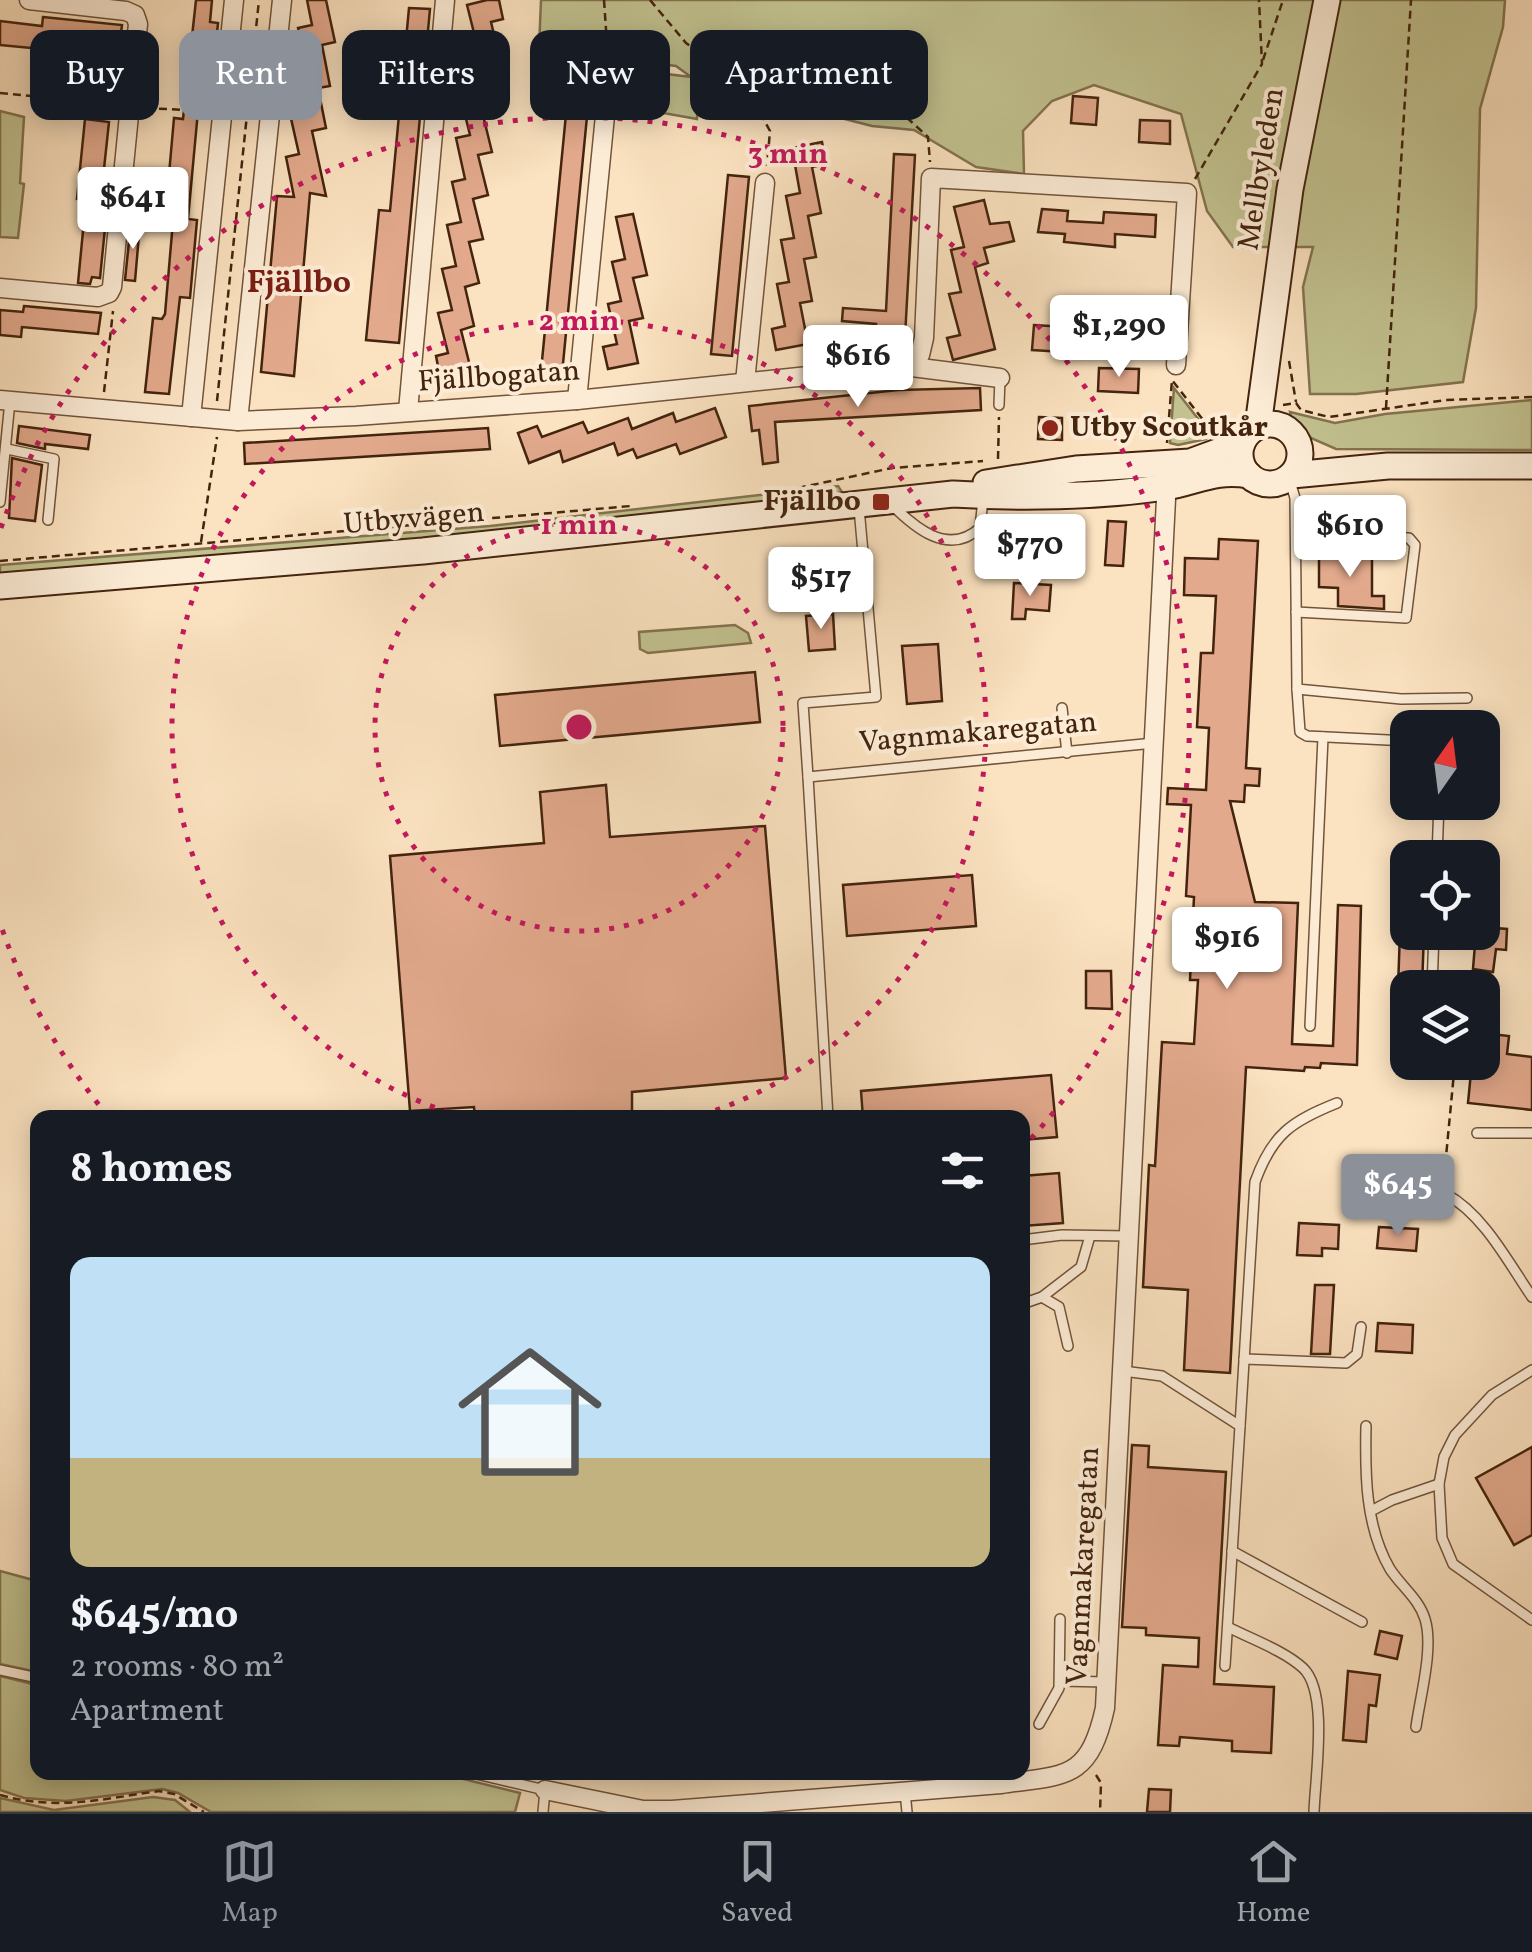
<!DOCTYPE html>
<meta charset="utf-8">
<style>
:root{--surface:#171b24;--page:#242831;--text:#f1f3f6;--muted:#9ea1a6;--line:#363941;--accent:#8c9099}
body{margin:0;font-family:Vollkorn,serif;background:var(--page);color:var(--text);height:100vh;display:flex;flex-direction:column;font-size:38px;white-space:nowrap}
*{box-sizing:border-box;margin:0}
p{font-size:32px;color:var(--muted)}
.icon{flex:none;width:55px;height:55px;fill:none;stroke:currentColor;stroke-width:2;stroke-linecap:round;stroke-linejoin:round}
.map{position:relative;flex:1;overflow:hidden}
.side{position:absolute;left:30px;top:1110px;width:1000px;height:670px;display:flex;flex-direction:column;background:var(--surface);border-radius:20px;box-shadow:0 5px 25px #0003}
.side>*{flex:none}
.top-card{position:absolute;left:30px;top:30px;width:1000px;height:90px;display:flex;gap:20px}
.needle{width:65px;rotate:14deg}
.fabs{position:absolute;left:1390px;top:710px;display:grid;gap:20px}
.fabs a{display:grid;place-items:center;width:110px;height:110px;border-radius:20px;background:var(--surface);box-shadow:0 5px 25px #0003;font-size:50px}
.price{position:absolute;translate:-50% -85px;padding:0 22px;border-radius:10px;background:#fff;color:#222;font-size:32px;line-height:65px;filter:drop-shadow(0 2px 5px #0008)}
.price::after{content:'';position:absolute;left:50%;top:60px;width:30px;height:22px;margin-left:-15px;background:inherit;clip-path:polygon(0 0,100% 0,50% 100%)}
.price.current{background:var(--accent);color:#fff}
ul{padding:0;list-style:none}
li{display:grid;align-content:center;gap:20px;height:530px;padding:0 40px}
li+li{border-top:2px solid var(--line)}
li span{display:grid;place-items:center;height:310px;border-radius:20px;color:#555}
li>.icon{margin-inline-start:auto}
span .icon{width:180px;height:180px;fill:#fffc;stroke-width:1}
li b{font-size:42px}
h2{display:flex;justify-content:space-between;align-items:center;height:120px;padding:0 40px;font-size:42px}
.tag{padding:0 35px;border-radius:20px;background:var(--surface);box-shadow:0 5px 25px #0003;font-size:35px;line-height:90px}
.tag.current{background:var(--accent);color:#fff}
.menu{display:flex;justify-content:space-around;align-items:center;height:140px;border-top:2px solid var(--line);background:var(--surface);font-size:28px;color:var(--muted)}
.menu a{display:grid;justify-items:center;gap:5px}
.menu .current{color:var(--accent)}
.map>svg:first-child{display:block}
.green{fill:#c2c290;stroke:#83734f;stroke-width:2.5}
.building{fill:#e2a98c;stroke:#44240e;stroke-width:2.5}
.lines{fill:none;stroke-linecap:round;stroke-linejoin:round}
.lane-casing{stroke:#72543a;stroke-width:12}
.street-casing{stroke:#72543a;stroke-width:21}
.secondary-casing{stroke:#44240e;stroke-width:29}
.path{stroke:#44240e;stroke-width:2.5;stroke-dasharray:8 5;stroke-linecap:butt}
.lane{stroke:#fcecd6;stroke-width:9}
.street{stroke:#fcecd6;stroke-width:18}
.secondary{stroke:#fcecd6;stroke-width:25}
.ring{fill:none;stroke:#c2185b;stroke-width:5;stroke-dasharray:5 10}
.poi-dot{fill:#8f2418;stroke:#fcecd6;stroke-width:4}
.labels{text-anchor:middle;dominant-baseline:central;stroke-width:8;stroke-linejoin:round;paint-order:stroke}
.street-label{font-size:30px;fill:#44240e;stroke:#fcecd6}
.poi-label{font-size:30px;font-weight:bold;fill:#44240e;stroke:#fcecd6;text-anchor:start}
.neighbourhood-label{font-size:32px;font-weight:bold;fill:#7a1f14;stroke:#fcecd6}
.centre{fill:#c2185b;stroke:#fcecd6;stroke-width:5}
.ring-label{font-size:30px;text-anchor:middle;font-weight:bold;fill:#c2185b;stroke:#fcecd6;stroke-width:8;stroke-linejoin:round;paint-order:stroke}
</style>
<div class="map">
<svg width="1532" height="1812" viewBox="0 0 1532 1812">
<rect width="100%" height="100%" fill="#fbe2c0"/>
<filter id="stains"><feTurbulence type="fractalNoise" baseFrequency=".002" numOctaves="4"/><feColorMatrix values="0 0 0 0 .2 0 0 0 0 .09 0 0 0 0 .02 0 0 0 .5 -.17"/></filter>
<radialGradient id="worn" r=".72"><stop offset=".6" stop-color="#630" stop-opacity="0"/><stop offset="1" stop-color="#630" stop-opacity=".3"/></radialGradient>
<g class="green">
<polygon points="541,0 1505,0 1503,27 1480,109 1476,308 1463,382 1356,394 1310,394 1303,287 1313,247 1233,247 1207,211 1181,114 1094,85 1052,101 1023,131 1024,174 976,167 914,130 872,126 806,109 744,117 699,83 697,119 652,111 658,73 691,77 676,66 539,49"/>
<polygon points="0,111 24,117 20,183 24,184 18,238 0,237"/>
<polygon points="1174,388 1210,434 1206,439 1178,445 1170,443"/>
<polygon points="1532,400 1532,450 1336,449 1304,435 1292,421 1290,412 1335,423 1385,414"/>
<polygon points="838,486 842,492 839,495 548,528 0,575 0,565 490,526"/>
<polygon points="735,625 748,633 751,643 648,653 640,649 639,632"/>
<polygon points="0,1571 37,1581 37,1672 0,1664"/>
<polygon points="0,1676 37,1685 38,1772 435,1772 520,1793 515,1812 211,1812 178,1793 162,1789 66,1801 24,1798 0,1790"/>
<polygon points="153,1797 175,1800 190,1812 0,1812 0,1798 54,1810"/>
</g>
<g class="building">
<polygon points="196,0 212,0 210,22 218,23 210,101 199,100 188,219 197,220 190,298 180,297 169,394 145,392 153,318 162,319 165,314 175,198 167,197 174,118 183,119"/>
<polygon points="307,0 326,0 335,42 322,45 330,86 318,88 326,128 312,131 326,196 310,193 294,376 261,372 277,196 294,197 286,157 299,154 290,114 303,112 294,71 307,68 298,28 312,25"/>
<polygon points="487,0 499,0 503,19 491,22 501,64 487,67 497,108 482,111 492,152 478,155 488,195 473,199 483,239 469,242 479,283 465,287 474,326 461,330 471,370 440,377 436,356 448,353 438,313 452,310 442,269 456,266 447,225 461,222 452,182 465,179 456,138 470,135 460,95 475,91 465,48 477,45 467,5"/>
<polygon points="409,8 430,9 399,343 366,340 379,210 390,211"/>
<polygon points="43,17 122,25 119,49 42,41 41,49 0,45 0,21 42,26"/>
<polygon points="571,63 592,65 562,374 541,371"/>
<polygon points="1073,96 1098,98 1096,125 1071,123"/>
<polygon points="85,119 109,122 101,197 108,198 100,278 92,277 90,284 78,283 86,200 77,199"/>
<polygon points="1140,120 1170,121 1170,144 1139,142"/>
<polygon points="822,142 826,164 812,167 821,213 808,216 816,257 804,259 812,301 800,303 808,344 776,350 772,329 785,326 777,284 789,282 781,240 794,238 786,196 800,193 792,148"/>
<polygon points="894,154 915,155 905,337 875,335 876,324 842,321 843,308 886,311"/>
<polygon points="728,175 749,177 732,356 711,354"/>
<polygon points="984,200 990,224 1009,222 1014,241 984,248 988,263 975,267 995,349 953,360 947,338 960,335 949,294 961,292 951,250 964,247 954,207"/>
<polygon points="1042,209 1068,211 1067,221 1103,223 1104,212 1156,215 1155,237 1115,234 1115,247 1064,242 1065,234 1038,232"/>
<polygon points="633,214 647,275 633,278 643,318 629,321 638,363 608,369 603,347 617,344 608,304 621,301 612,262 625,259 616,217"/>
<polygon points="131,222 140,223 135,281 125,280"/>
<polygon points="1109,297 1153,299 1152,318 1108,315"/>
<polygon points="24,306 101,313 98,334 22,327 21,337 0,335 0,310 23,312"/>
<polygon points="1034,325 1065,327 1064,352 1032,350"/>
<polygon points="1099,368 1139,369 1138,393 1098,391"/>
<polygon points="980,388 981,410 775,422 778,462 763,464 759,430 752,431 749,406 898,390"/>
<polygon points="715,408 726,437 680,454 676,444 637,458 633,449 618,455 614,443 563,462 560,451 529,463 518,433 537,426 542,437 583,422 588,433 628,418 632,429 673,413 676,422"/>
<polygon points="1039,417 1062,418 1062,440 1038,439"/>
<polygon points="19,426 90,435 88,449 45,444 45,449 17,443"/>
<polygon points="488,428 490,449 245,464 244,443"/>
<polygon points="12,458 42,465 35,521 9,518"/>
<polygon points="1108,521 1126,522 1123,566 1105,565"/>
<polygon points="1219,539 1258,541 1246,768 1260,769 1259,786 1245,785 1244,802 1230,801 1255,902 1298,903 1292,1044 1333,1046 1338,905 1361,906 1357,1065 1321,1063 1320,1068 1305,1067 1304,1071 1246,1067 1230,1373 1184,1370 1188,1290 1143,1287 1149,1165 1155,1166 1162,1042 1194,1044 1198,980 1190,980 1194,897 1186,896 1191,805 1167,804 1168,788 1206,790 1209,728 1197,727 1201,653 1213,653 1216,596 1184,595 1185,558 1218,559"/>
<polygon points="1319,555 1372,555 1372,596 1384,596 1384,609 1338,606 1338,588 1319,587"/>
<polygon points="1014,583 1051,585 1049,611 1026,609 1025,619 1012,619"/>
<polygon points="833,614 835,649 809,651 806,616"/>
<polygon points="938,644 942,701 907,704 902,646"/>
<polygon points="755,672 760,722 500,746 495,695"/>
<polygon points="606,785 610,837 765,826 786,1078 632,1092 632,1113 475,1118 474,1107 410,1111 390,856 544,843 540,792"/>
<polygon points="972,875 976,926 847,936 843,885"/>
<polygon points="1482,927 1507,929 1506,950 1496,949 1493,972 1473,969 1476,932 1482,932"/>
<polygon points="1400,932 1424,932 1422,988 1398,988"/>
<polygon points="1086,971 1111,971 1112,1009 1086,1008"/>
<polygon points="1491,1034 1509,1036 1507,1054 1532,1057 1532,1110 1468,1103 1472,1062 1482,1062 1482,1051 1489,1052"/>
<polygon points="1051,1075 1057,1137 1022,1140 1022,1118 863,1118 861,1091"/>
<polygon points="1059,1173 1063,1223 1022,1226 1022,1176"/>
<polygon points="1299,1223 1339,1225 1338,1249 1322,1248 1322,1256 1297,1255"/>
<polygon points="1379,1227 1418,1229 1416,1251 1377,1248"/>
<polygon points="1315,1285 1334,1285 1330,1354 1311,1354"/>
<polygon points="1378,1323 1413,1325 1412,1353 1376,1351"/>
<polygon points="1132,1445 1149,1446 1148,1467 1226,1472 1214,1684 1274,1687 1271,1753 1232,1751 1232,1741 1180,1737 1179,1746 1158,1745 1163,1665 1198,1667 1199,1638 1146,1635 1146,1628 1122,1627"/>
<polygon points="1532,1447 1532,1535 1514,1545 1476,1478"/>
<polygon points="1380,1631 1402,1636 1397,1659 1375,1654"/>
<polygon points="1348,1671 1380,1675 1376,1706 1369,1705 1366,1742 1343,1740"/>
<polygon points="1149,1789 1171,1790 1170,1812 1147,1812"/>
</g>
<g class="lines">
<g class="lane-casing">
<g id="lane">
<polyline points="999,405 1000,378"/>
<polyline points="7,449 54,459 48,520"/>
<polyline points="1289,478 1295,498 1297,689 1401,699 1467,698"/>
<polyline points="0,502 10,401"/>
<path d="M891 504C914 527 948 557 980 528L983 499"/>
<polyline points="859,508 876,697 803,703 808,777 1154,743"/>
<polyline points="1296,534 1409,538 1415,545 1406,618 1296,612"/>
<polyline points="1297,689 1300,732 1307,736 1408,741"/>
<polyline points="1062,708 1067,753"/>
<polyline points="808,777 828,1118"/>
<polyline points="1437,858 1439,802"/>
<polyline points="1432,988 1434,932"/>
<polyline points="1310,1026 1323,737"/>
<polyline points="1477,1133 1532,1133"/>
<path d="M1361 1186 1446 1194C1484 1215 1508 1262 1532 1297"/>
<polyline points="1022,1240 1062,1235 1128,1236"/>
<polyline points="1042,1297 1059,1307 1068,1346"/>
<polyline points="1022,1304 1042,1297 1081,1267 1090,1236"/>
<polyline points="1244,1359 1346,1363 1357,1354 1361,1327"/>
<polyline points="1532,1370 1492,1395 1455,1435 1444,1457 1439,1484 1442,1538 1453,1564 1532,1620"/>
<polyline points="1123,1371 1162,1376 1240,1426 1225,1666"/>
<path d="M1240 1426 1255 1182C1272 1134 1292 1121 1337 1103"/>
<path d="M1366 1426C1365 1473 1365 1526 1390 1569 1401 1586 1419 1599 1425 1619 1434 1648 1420 1697 1416 1727"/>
<polyline points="1371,1511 1392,1500 1439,1484"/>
<polyline points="1232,1551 1362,1622"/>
<path d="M1228 1627C1251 1639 1283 1650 1303 1668 1329 1692 1315 1778 1314 1812"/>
<polyline points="0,1670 38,1678"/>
<polyline points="1060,1681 1107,1682"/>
<polyline points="1039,1724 1059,1688 1060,1619"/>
<polyline points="468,1772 545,1790 543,1812"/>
<polyline points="905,1792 907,1812"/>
</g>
</g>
<g class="street-casing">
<g id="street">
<polyline points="0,288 98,297 109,293 112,287 138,24 135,15 126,11 29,0"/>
<polyline points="904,366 920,355 924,338 931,178 1187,193 1176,365"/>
<polyline points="745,382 765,183"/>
<polyline points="0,400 238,421 356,416 577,400 904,366 1000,378"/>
<polyline points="577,400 609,75"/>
<polyline points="408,411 445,0"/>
<polyline points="191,417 234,0"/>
<polyline points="238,421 282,0"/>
<path d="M545 1790 643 1810H672L1001 1784C1066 1775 1089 1780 1105 1708L1167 479"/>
</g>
</g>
<g class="secondary-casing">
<g id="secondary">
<circle cx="1270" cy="454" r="30"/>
<polyline points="1258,426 1290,189 1327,0"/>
<polyline points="1292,475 1388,466 1532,466"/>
<polyline points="986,483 1076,469 1190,462 1242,443"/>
<path d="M0 586 423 551 953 494C1017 498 1101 497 1165 487 1197 482 1214 469 1249 475"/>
</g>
</g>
<g class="path">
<polyline points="604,0 608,59"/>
<polyline points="650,0 686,43 747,87 773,92 834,87 894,106 928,137 930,162"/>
<polyline points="1263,60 1283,0"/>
<polyline points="699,80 716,64"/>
<polyline points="748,90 770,131 767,166"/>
<polyline points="0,93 113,104"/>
<polyline points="146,108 203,111"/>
<polyline points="1195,179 1262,64 1259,0"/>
<polyline points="1289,361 1296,402"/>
<polyline points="104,392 113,311"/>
<polyline points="217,401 259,0"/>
<polyline points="1283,405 1296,403 1301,410 1329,417 1446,400 1532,397"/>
<polyline points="1386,408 1411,0"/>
<polyline points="1167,443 1172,380 1211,430"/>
<polyline points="998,459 999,417"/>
<polyline points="798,488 892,468 983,461"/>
<polyline points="1262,493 1279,494"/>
<polyline points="201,542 217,437"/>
<polyline points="0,561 631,506"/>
<polyline points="1444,1178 1455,1062"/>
<polyline points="1096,1775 1101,1783 1100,1812"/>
<path d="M0 1795C57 1811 102 1799 159 1791L174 1794 204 1812"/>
</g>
<use href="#lane" class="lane"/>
<use href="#street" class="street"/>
<use href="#secondary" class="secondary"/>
</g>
<g class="ring">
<circle cx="579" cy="727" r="204"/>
<path d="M463 1117A407 407 0 1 1 695 1117"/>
<path d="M108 1116A611 611 0 0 1 1 926M1 528A611 611 0 1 1 1026 1144"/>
</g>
<g class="poi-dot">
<circle cx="1050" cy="428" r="10"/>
<rect x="871" y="492" width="20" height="20" rx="5"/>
</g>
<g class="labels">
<g class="street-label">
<text transform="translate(1262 169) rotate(-81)">Mellbyleden</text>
<text transform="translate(499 377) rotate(-4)">Fjällbogatan</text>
<text transform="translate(414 519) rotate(-5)">Utbyvägen</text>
<text transform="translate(978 733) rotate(-5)">Vagnmakaregatan</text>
<text transform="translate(1084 1566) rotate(-87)">Vagnmakaregatan</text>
</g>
<g class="poi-label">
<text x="1070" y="428">Utby Scoutkår</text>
<text x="861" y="502" text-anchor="end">Fjällbo</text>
</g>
<g class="neighbourhood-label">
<text x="299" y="284">Fjällbo</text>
</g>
</g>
<circle cx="579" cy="727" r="15" class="centre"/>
<g class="ring-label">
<text x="788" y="163">3 min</text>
<text x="579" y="330">2 min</text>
<text x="579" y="534">1 min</text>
</g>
<rect width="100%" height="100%" filter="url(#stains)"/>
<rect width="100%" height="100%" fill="url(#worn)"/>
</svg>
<div class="fabs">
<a><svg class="needle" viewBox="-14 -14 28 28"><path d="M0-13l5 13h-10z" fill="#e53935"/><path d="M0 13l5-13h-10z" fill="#9ea1a6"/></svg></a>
<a><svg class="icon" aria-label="locate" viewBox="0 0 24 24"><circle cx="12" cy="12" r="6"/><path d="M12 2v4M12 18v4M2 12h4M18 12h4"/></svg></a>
<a><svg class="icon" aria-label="layers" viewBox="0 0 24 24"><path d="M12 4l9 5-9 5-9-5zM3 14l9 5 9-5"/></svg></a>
</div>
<b class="price" style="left:133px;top:252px">$641</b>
<b class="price" style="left:1119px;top:380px">$1,290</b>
<b class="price" style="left:858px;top:410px">$616</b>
<b class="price" style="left:1350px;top:580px">$610</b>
<b class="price" style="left:1030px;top:599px">$770</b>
<b class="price" style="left:821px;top:632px">$517</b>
<b class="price" style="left:1227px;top:992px">$916</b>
<b class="price current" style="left:1398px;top:1239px">$645</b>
<div class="top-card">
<a class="tag">Buy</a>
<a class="tag current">Rent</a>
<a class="tag">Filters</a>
<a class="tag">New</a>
<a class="tag">Apartment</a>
</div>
<section class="side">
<h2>8 homes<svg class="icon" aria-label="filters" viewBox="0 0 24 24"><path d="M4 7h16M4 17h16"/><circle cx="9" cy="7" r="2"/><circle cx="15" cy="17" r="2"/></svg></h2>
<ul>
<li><span style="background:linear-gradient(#bfe0f5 65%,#c2b280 0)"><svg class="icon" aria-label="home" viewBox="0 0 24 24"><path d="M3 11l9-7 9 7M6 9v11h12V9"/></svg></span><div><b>$645/mo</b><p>2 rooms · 80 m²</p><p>Apartment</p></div></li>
</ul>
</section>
</div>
<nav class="menu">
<a class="current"><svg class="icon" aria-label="map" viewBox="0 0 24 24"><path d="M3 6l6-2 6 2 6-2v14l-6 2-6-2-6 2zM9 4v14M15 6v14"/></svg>Map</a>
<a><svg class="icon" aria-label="saved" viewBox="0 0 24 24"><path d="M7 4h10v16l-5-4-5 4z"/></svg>Saved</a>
<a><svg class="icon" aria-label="home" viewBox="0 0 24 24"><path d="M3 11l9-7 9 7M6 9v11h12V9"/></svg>Home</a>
</nav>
